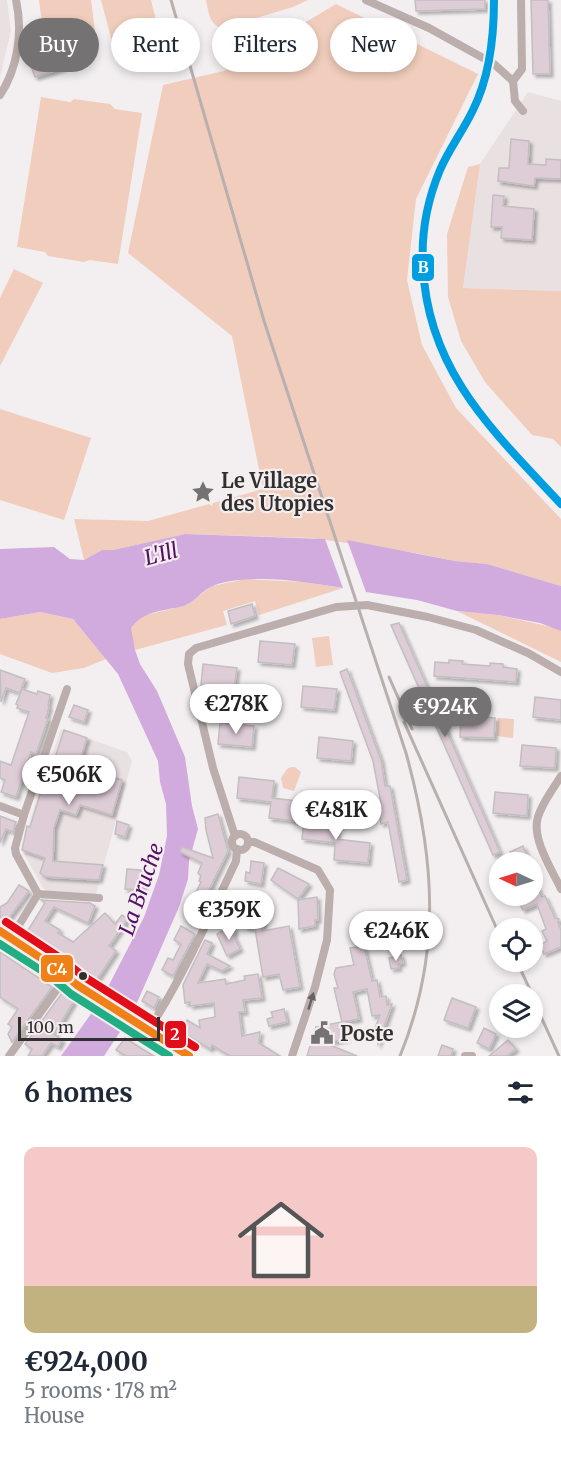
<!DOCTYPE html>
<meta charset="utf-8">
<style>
:root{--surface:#fff;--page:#f2f2f3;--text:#1f2937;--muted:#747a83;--accent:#757273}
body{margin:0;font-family:Merriweather,serif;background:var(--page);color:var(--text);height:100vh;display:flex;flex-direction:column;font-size:22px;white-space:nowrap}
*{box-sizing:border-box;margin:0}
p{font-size:20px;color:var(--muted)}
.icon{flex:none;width:33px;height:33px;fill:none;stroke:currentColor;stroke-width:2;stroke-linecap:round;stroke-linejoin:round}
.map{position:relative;height:1056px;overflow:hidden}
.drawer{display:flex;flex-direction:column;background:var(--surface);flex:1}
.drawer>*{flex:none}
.guide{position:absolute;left:18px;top:18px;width:525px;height:54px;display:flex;gap:12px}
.needle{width:39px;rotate:274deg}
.buttons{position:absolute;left:489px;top:852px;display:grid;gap:12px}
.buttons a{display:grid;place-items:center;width:54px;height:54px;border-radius:50%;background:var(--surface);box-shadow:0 3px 9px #0003;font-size:30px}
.scale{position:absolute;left:18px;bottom:15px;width:142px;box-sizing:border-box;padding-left:6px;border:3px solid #312f30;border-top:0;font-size:16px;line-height:21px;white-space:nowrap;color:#312f30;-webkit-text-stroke:4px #f4eeef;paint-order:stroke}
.price{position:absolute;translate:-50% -51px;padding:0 14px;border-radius:21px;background:#fff;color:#222;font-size:20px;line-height:39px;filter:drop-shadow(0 2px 3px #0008)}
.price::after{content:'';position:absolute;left:50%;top:36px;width:18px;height:14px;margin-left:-9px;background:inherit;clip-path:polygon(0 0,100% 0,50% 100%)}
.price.selected{background:var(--accent);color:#fff}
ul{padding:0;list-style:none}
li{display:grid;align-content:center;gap:12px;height:318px;padding:0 24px}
li span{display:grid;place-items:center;height:186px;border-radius:12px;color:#555}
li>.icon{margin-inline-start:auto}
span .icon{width:108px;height:108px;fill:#fffc;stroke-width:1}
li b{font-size:26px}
h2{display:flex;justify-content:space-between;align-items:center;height:72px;padding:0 24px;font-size:26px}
.chip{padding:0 21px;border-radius:27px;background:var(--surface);box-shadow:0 3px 9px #0003;font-size:21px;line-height:54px}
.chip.selected{background:var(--accent);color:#fff}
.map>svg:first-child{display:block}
.built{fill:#e9e0e2}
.green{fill:#f0cdbc}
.water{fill:#d2abde}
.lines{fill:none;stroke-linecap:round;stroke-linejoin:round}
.river{stroke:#d2abde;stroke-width:16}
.building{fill:#deccd7;stroke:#c2bfc0;stroke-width:1.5;filter:url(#shadow)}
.minor{stroke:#bbaead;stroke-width:8}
.secondary{stroke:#bbadab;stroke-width:10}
.rail{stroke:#b8b0af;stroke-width:3}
.bus-1-casing{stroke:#f4eeef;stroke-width:12}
.bus-2-casing{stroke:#f4eeef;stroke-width:12}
.bus-3-casing{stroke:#f4eeef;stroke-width:12}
.bus-1{stroke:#f08118;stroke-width:8}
.bus-2{stroke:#22ae84;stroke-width:8}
.bus-3{stroke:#e10d19;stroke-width:8}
.tram-1-casing{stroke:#f4eeef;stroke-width:12}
.tram-1{stroke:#009ee0;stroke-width:8}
.oneway{fill:#686262}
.bus-dot{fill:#312f30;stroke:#f4eeef;stroke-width:2}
.labels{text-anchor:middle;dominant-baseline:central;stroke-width:4.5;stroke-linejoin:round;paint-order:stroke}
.poi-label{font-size:20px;font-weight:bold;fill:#312f30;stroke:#f4eeef;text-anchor:start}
.water-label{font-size:21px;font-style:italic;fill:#540f69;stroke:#f4eeef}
.line-badge{stroke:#f4eeef;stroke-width:2}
.badge-label{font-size:16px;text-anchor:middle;font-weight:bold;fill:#fff}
</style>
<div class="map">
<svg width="561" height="1056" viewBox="0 0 561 1056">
<defs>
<filter id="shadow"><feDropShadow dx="3" dy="3" stdDeviation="1.5" flood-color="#0004"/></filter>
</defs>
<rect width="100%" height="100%" fill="#f3eff0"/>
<g class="built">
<polygon points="0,0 7,0 11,31 0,77"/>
<polygon points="528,92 561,101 561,291 463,288 480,164"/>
<polygon points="61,729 127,752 132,761 96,894 47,891 43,888 22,850 34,807"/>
</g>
<g class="green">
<polygon points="39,0 91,0 95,31 44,38"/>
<polygon points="101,0 151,0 162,45 116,57"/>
<path d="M206 0H308L293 7 223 28C209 25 209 13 206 0Z"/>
<polygon points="336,4 478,74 416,199 407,280 422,345 456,408 561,519 561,586 487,564 455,561 416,553 312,538 185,534 113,550 102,550 84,560 74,519 148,521 263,489 232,336 128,253 163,85 224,71"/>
<polygon points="41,97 70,102 74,99 110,104 115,109 142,113 118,264 90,260 84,262 48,256 45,252 17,247"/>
<polygon points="480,164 463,288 561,291 561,447 553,439 532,435 485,382 461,341 448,297 447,234 468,167"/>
<polygon points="14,269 43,283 0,366 0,298"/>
<polygon points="0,409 91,438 64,520 0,500"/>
<polygon points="246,579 303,582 343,588 259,615 255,601 223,611 227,625 135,650 130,628 137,619 146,615 187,605 212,586"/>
<polygon points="457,611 498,615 556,628 561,631 561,662"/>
<polygon points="40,612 73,619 106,659 84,668 52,673 0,654 0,619"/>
<polygon points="329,636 333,665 316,667 312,638"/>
<polygon points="498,718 514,719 513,738 497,736"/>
<polygon points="291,767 295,767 301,772 294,791 283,788 281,778 287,769"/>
</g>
<g class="water">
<path d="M185 534 325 539 343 588C304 582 253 573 215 585 203 589 195 602 184 606 164 611 144 610 131 628L135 650 140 664 157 691 185 757 192 806 198 829 189 861 188 879 179 907 136 1005 108 987 144 917 159 875 167 836 166 804 160 782 158 761 118 674 73 619 40 612 0 619V549L54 547 70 559 84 560 102 550H113Z"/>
<polygon points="347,540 455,561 487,564 561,586 561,631 540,623 498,615 457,611 417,600 366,592"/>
<polygon points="93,1011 122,1029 104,1056 61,1056"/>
</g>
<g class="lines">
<polyline class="river" points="83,1056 107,1020 130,977"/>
</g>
<g class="building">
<polygon points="415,0 485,0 485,9 416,11"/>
<polygon points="531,0 548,0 550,74 533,74"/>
<polygon points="60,58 63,68 35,77 31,66"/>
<polygon points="511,139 529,141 528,164 546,165 546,159 561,160 561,179 535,178 534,186 498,181 499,168 509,168"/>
<polygon points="493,195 504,196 503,206 534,209 532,240 501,238 502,227 491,227"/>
<polygon points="252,604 255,616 231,624 228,611"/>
<polygon points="399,623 500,852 493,855 391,625"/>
<polygon points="260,641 295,644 292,665 258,662"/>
<polygon points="449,660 463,661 462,664 490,666 490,663 503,664 503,667 517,669 516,682 434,676 435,662 449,663"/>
<polygon points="203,664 237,668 234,688 201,685"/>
<polygon points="347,669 381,760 385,786 390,786 407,880 399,882 388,822 381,824 379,809 382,809 373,761 340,672"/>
<polygon points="0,670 25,679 20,693 6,688 1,702"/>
<polygon points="303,686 337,689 334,710 301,707"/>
<polygon points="22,689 37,694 38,691 50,695 48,706 49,707 46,718 48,719 36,754 31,752 16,797 1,792 5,780 0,778 0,761 11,765 29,712 17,708 18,705 16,704"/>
<polygon points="535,697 561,700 561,720 533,717"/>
<polygon points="74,705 88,710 84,722 69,717"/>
<polygon points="461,715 495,718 494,738 460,737"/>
<polygon points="220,723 254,726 252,747 218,744"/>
<polygon points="64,730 87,738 80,760 98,766 96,772 122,780 112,815 80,805 76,815 60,810 54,828 53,861 103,865 99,880 46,877 40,873 45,858 22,850 27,826 30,827 44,782 47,783"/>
<polygon points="319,737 353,741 351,761 317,758"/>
<polygon points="522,745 556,748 555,768 520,766"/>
<polygon points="239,777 274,781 272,798 306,802 303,822 269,818 271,802 237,798"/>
<polygon points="495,792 528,795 527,816 493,813"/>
<polygon points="218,814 228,851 207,894 212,897 201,919 190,914 194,906 194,901 192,900 201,882 199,881 201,876 198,873 202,863 180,852 182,847 213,858 206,830 205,818"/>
<polygon points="0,816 16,822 13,832 6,829 0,843"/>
<polygon points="304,819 338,822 336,839 370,843 368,863 334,860 335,843 302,839"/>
<polygon points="117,821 129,825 125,837 115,834"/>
<polygon points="523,846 530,862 514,862 510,852"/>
<polygon points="251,861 264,863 261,884 245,881 246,872 250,873"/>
<polygon points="278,868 309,884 298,899 271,880"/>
<polygon points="127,869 141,870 141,875 145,876 144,887 140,887 140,890 125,889"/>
<polygon points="532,876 542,897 545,896 555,918 559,919 558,923 561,930 561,947 544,954 540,945 547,941 542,931 546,929 537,904 523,910 517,898 532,896"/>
<polygon points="19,885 29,891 6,922 0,917 0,907 7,903"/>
<polygon points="317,897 318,920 315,920 315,926 299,929 298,900"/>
<polygon points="259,898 267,900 262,931 289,926 300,987 283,990 279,974 263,977 255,929 245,927 246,919 255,921"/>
<polygon points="41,900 90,903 95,906 88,923 54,907 45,921 60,930 58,933 73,942 105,913 115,924 122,915 128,919 109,946 116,951 96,981 63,960 66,956 46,942 43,946 25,935 45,903"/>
<polygon points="181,926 195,934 173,976 162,970 168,958 173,960 181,944 174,940"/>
<polygon points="232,926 235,933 233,934 240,949 227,956 217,934"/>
<polygon points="205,940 212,943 207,954 230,966 222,971 207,964 198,983 225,979 226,984 245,980 244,976 258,974 262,998 243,1000 245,1012 239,1012 242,1036 260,1032 259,1043 280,1056 230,1056 212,1045 210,1049 180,1031 187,1020 200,1028 199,1020 215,1017 214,1003 190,1006 190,1002 185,1003 183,985"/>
<polygon points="364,946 372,981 377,980 380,997 386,996 387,1005 392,1004 378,1044 375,1028 380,1015 372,1016 367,989 353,992 359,1019 342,1022 346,1039 325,1043 357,1056 307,1056 316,1027 342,1022 334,988 338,988 334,974 336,968 354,965 350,948"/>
<polygon points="0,952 52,987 12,1042 8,1034 12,1027 8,1024 18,1009 0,997"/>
<polygon points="401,955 403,963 398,964 399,968 391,969 389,958"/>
<polygon points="147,991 159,997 154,1008 142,1001"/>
<polygon points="62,993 74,1001 54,1034 62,1040 58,1047 51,1043 42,1056 28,1056 32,1049 25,1044"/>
<polygon points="452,998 476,1007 468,1028 444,1020"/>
<polygon points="284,1009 287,1022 269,1026 267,1019 273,1017 271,1012"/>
<polygon points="484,1028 496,1034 489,1049 477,1043"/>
<polygon points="125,1038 139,1047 154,1056 126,1056 116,1050"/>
<polygon points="508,1040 516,1049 507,1056 489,1056"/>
<polygon points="442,1045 453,1049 451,1056 438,1056"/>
</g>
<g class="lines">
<g class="minor">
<polyline points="366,0 429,28 494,64 513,81"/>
<polyline points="521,0 522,69 513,81 515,101 523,111"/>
<path d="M0 95C18 68 23 31 16 0"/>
<path d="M561 776C553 789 542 803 538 817 531 838 552 870 561 889"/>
<polyline points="0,806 24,815"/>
<circle cx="240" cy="842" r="8"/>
<polyline points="235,836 213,768 188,664 189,654 196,648 336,607 367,605 428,617 476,630 528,653 561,672"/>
<polyline points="248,842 254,842 318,870 330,890 327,940 315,987 292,1056"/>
<polyline points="38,894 99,898"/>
<polyline points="11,938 38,894 16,854 15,848 24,815 67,689"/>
<path d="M148 1031C183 977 209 918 236 861L237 849"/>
<polyline points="9,1056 66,977"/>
<polyline points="164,1056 171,1045"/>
<polyline points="465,1056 472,1056"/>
</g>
<polyline class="secondary" points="0,931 56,968 77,985 189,1056"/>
<g class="rail">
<path d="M171 0 264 321 406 753C435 858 442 953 400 1056"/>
<polyline points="389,677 412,729"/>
<polyline points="404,722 500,936"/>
<polyline points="517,962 532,994"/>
<polyline points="532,997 559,1056"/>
</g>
<g class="bus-1-casing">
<polyline id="bus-1" points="0,931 56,968 77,985 189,1056"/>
</g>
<g class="bus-2-casing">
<polyline id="bus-2" points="0,944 50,976 71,994 169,1056"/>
</g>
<g class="bus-3-casing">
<polyline id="bus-3" points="6,922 62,959 83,976 195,1047"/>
</g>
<use href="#bus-1" class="bus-1"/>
<use href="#bus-2" class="bus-2"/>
<use href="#bus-3" class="bus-3"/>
<g class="tram-1-casing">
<path id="tram-1" d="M494 0C494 38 490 76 473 110 463 131 449 149 440 170 427 201 421 234 423 267 428 372 494 432 561 504"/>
</g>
<use href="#tram-1" class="tram-1"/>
</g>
<defs><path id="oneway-solid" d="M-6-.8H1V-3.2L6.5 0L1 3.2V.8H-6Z" transform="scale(1.5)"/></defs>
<use class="oneway" href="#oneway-solid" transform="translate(311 1001) rotate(-73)"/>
<defs>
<g id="sight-bare" transform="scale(1.8)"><path d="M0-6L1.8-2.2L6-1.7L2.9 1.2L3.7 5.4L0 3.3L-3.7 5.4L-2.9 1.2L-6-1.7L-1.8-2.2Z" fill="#757273" stroke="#f4eeef" stroke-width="2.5" paint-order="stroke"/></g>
<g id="civic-bare" transform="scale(1.8)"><path d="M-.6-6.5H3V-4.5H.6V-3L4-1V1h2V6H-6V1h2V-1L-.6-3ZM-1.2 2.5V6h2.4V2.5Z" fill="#757273" stroke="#f4eeef" stroke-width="2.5" paint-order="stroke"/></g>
</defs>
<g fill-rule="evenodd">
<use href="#sight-bare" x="203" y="492"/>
<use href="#civic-bare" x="322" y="1033"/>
</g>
<circle class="bus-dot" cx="83" cy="976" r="5"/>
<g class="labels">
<g class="poi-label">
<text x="221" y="480">Le Village<tspan x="221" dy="23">des Utopies</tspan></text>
<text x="340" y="1033">Poste</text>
</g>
<g class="water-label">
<text transform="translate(161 554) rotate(-15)">L'Ill</text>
<text transform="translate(141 889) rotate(-71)">La Bruche</text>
</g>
</g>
<g class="line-badge">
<rect x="411" y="253" width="24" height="29" rx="6" fill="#009ee0"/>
<rect x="40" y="954" width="34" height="29" rx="6" fill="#f08118"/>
<rect x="164" y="1020" width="23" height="29" rx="6" fill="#e10d19"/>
</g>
<g class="badge-label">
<text x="423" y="273">B</text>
<text x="57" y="975">C4</text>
<text x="175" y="1040">2</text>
</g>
</svg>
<div class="buttons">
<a><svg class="needle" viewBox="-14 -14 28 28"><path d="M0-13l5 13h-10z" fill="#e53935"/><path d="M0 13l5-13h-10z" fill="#747a83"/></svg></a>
<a><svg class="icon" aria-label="locate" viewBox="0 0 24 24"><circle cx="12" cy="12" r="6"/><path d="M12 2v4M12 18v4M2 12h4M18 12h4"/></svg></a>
<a><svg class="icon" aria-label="layers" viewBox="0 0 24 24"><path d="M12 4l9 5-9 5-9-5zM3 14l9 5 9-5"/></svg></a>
</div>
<div class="scale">100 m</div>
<b class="price" style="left:236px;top:735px">€278K</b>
<b class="price selected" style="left:445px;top:738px">€924K</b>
<b class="price" style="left:69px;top:806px">€506K</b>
<b class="price" style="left:336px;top:841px">€481K</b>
<b class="price" style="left:229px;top:941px">€359K</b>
<b class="price" style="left:396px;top:962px">€246K</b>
<div class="guide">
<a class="chip selected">Buy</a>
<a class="chip">Rent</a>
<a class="chip">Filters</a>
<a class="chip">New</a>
</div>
</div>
<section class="drawer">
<h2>6 homes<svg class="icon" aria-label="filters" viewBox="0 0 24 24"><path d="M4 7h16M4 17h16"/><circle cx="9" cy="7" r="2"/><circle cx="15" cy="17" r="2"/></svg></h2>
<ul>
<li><span style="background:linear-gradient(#f6c9c9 75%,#c2b280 0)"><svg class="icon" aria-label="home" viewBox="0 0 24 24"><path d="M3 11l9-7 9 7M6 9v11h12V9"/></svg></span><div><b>€924,000</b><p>5 rooms · 178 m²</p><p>House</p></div></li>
</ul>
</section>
